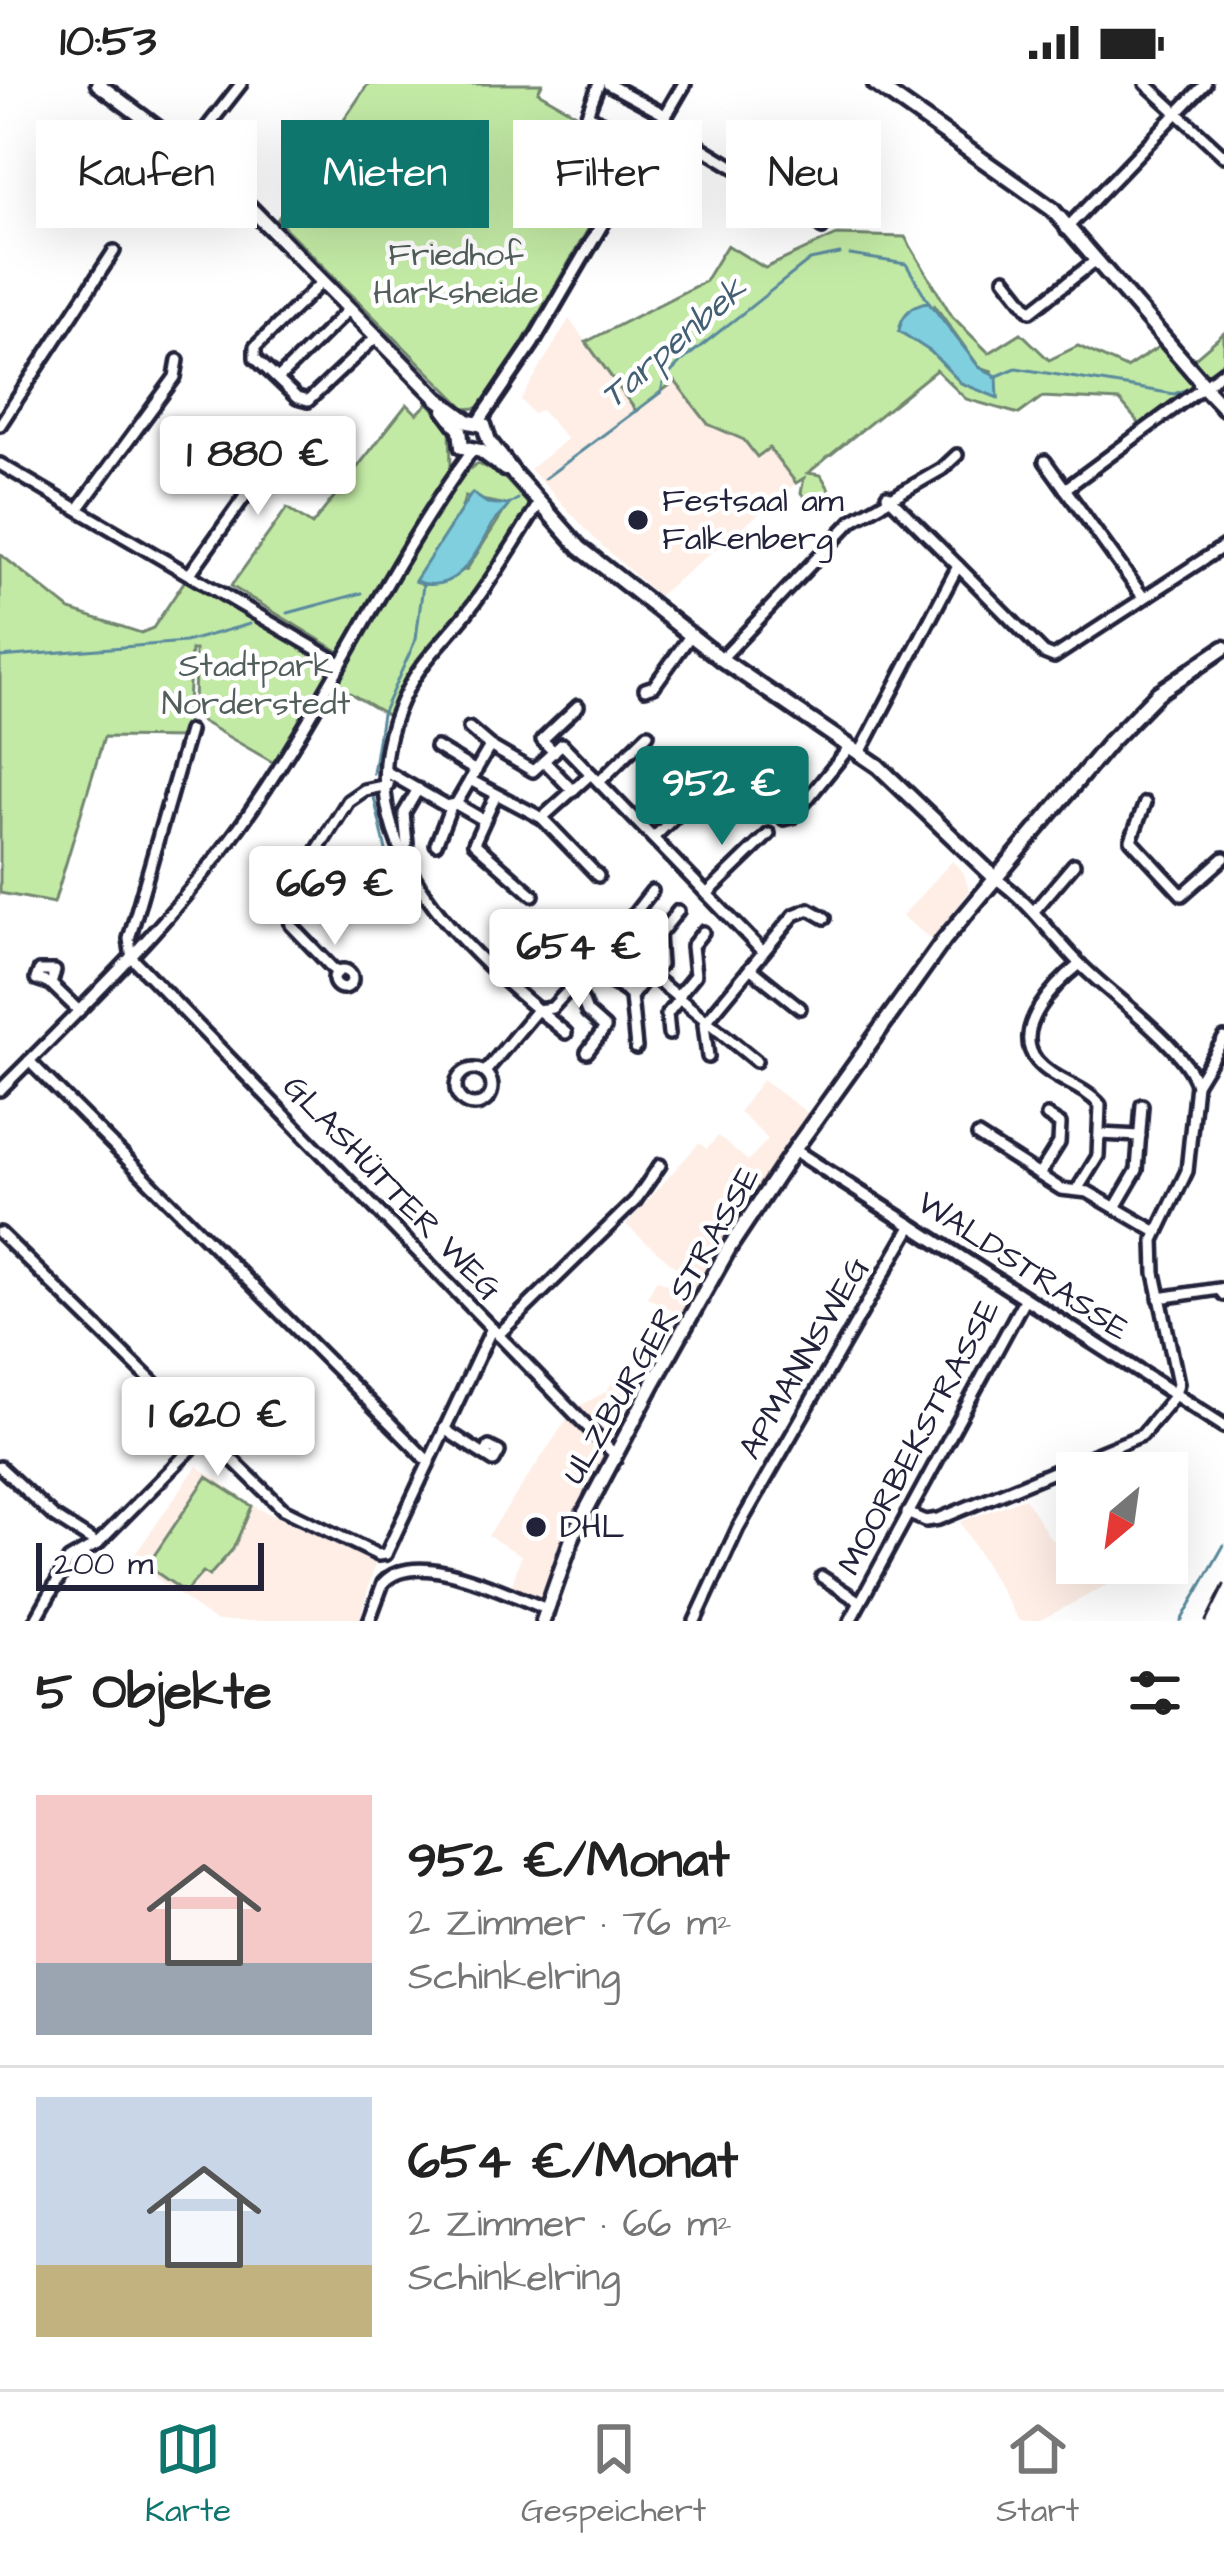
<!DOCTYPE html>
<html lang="de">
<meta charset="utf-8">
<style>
:root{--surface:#fff;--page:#f2f2f2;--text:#222;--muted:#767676;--line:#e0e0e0;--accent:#0f766e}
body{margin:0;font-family:"Architects Daughter",sans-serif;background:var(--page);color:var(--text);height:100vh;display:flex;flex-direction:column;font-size:45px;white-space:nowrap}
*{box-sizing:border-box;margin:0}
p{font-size:39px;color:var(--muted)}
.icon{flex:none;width:66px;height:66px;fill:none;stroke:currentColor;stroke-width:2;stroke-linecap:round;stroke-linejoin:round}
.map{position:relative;height:1537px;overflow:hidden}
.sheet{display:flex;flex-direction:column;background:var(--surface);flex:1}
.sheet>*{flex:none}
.hud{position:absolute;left:36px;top:36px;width:1152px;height:108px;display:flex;gap:24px}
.needle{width:78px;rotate:209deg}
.tools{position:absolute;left:1056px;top:1368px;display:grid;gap:24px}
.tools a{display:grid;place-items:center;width:132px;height:132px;border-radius:0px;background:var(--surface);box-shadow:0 12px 48px #0002;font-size:60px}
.scale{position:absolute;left:36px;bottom:30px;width:228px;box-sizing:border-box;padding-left:12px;border:6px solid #22223b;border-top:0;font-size:33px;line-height:42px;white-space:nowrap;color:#22223b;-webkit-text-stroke:9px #fff;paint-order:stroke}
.price{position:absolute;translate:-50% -102px;padding:0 27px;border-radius:12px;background:#fff;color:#222;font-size:39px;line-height:78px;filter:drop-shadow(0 3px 6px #0008)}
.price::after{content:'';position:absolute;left:50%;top:72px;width:36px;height:27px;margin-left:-18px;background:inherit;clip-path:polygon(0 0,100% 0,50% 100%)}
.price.on{background:var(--accent);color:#fff}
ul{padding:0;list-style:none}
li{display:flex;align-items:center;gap:36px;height:300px;padding:0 36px}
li+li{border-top:3px solid var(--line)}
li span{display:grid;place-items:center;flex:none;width:336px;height:240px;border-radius:0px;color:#555}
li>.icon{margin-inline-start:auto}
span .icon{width:144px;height:144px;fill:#fffc;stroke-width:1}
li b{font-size:51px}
h2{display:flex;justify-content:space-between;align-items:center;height:144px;padding:0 36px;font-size:51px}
.pill{padding:0 42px;border-radius:0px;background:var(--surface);box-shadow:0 12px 48px #0002;font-size:42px;line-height:108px}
.pill.on{background:var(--accent);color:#fff}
.status{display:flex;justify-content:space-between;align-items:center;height:84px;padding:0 60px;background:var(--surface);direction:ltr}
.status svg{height:33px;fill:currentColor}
.dock{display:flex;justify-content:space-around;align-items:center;height:168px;border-top:3px solid var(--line);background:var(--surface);font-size:33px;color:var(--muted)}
.dock a{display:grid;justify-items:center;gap:6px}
.dock .on{color:var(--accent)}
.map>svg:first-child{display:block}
.built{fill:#feeee6}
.green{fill:#c3eaa5;stroke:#728670;stroke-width:3;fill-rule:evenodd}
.water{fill:#80cfde;stroke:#5a8a9d;stroke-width:3}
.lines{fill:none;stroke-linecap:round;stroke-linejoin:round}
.stream{stroke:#5a8a9d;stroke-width:3}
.minor-casing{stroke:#22223b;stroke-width:18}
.tertiary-casing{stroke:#22223b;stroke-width:20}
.secondary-casing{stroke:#22223b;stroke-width:21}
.minor{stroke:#fff;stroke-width:9}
.tertiary{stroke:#fff;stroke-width:10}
.secondary{stroke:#fff;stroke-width:12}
.rail{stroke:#22223b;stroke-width:3}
.poi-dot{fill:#22223b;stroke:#fff;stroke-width:4.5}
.labels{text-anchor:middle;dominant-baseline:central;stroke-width:9;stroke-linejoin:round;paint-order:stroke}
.park-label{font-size:33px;fill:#525e5b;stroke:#fff}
.poi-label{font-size:33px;fill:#22223b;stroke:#fff;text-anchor:start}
.street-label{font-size:33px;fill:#22223b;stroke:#fff}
.water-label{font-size:36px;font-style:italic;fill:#435f74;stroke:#fff}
</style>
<div class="status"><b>10:53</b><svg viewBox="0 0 49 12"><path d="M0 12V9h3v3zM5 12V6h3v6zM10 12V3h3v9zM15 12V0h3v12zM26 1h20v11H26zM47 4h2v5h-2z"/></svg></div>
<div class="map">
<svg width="1224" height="1537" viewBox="0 0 1224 1537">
<rect width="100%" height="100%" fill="#fff"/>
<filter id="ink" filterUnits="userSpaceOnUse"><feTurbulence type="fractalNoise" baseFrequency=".00833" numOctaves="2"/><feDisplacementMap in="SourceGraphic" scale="24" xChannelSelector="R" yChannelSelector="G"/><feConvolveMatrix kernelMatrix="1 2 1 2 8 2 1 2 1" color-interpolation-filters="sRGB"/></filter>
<g filter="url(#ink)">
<g class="built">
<polygon points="821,183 936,286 658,512 596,456 530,385 567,355 541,326 533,330 521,316 569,235 636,326"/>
<polygon points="952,777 964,789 969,807 932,856 902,832"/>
<polygon points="762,996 812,1032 689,1236 647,1213 657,1195 671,1202 679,1186 626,1141 699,1059 707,1065 718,1052 748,1077 768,1055 739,1028"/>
<polygon points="620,1285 646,1300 569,1452 545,1521 510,1508 521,1471 488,1452 574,1325 607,1307"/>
<polygon points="197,1382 259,1425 376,1477 359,1537 215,1537 131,1476"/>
<polygon points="1025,1414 1052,1457 1077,1438 1077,1479 1109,1479 1118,1495 1039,1537 1019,1537 960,1438"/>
</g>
<g class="green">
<polygon points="368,0 542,0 538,8 576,30 574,35 635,64 485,323 466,325 277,136"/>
<path d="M837 151 905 153 952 232 989 269 1021 249 1049 276 1078 262 1126 284 1160 262 1181 286 1224 249V282L1143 344 1120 317 1042 313 1019 330 966 315 936 286 808 389 821 391 829 405 824 417 813 420 801 409 804 394 796 399 769 364 757 373 744 356 708 340 675 297 636 327 586 258 705 197 727 161 765 184ZM935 222 979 283 992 287 998 313 961 299 931 268Z"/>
<polygon points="428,319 450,342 451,384 341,569 231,502 287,424 312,441 407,320 417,330"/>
<path d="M477 380 498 387 531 423 470 520 403 606 392 634 333 599 462 390ZM465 413 508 421 467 485 423 501 416 496 457 440Z"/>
<polygon points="0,470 70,526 141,549 153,544 188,492 334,581 274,679 194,633 195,566 191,566 186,654 104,653 54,819 0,809"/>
<polygon points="207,1393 252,1422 233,1465 209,1492 203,1488 185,1508 147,1482"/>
</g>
<g class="water">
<path d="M929 218 979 283 997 292 998 314 961 299 931 268 899 247C901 231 913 219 929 218Z"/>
<path d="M472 409 487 419 509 421C504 429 496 433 491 442 476 471 455 513 415 497Z"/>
</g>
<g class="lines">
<g class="stream">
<polyline points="850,171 906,180 931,222"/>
<polyline points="995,293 1016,284 1174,310 1193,303"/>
<polyline points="1206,293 1224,277"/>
<polyline points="544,395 661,308 664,296 682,277 810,176 840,170"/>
<polyline points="508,421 518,415"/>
<polyline points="288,529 362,509"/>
<polyline points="0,573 185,558 250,540"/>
<polyline points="373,689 382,630 416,555 423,501"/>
<polyline points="374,713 388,775 418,831"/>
<polyline points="1181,1537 1224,1461"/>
</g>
<g class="minor-casing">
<g id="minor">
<polyline points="599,0 587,30 646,64"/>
<polyline points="608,0 665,31"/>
<polyline points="1146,0 1224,72"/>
<polyline points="661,39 813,131 822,144"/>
<polyline points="190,65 241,0"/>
<polyline points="1066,145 1205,0"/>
<polyline points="1005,194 1031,227 1095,177"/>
<polyline points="323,197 255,263 255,274 297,314 308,317 377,252"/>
<polyline points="278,295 350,224"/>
<polyline points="0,341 114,167"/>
<polyline points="1045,377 1143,513"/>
<polyline points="0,380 340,579"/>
<polyline points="1065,405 1224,287"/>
<path d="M540 418C517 454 495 492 469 526 448 553 422 576 407 606 330 753 465 867 566 949"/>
<polyline points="79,424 175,293 178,276"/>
<polyline points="958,482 1044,569 1054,573 1224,462"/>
<polyline points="191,488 273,373 276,359"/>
<polyline points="721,575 853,436 942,385 957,371"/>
<polyline points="645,605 654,602 690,552"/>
<polyline points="189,647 129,855 132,874 615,1371"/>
<polyline points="490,662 533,687 562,660 763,868"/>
<polyline points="436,663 476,687"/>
<polyline points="554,668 542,656 578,622"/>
<polyline points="859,671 958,482 887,411"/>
<polyline points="544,677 573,707"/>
<polyline points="387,688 446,722 456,720 482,735"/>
<polyline points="470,696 542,734 598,792"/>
<polyline points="599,698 648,650"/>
<polyline points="496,711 474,759 533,811"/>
<polyline points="1145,719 1131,756 1182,811 1224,774"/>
<polyline points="456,720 490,662 469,644"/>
<polyline points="542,734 591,690"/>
<polyline points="784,735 793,733 848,665"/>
<polyline points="653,754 702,707"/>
<polyline points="407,760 404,729 418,705"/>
<polyline points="436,760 451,722"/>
<path d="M995 794C1030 818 1051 851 1080 880 1111 912 1183 960 1196 1000"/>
<polyline points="652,807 624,843 627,872 756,977"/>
<polyline points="707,810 769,750"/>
<polyline points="1034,827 1074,780"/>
<polyline points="569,836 591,854 595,892"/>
<polyline points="529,843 574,895 587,928 605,944 587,968"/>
<polyline points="750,884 800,924"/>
<circle cx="343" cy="895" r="9"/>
<polyline points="337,889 291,841 287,815 348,717 364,706 388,701"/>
<polyline points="651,892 660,881 658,852 678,827"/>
<polyline points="51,900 55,887 39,887 36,895 51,900 79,927"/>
<polyline points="677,913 695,891 692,862 703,848"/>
<path d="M537 926 552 924C582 890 594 882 632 912"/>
<polyline points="669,950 667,930 679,915"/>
<polyline points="636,964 631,913 649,890"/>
<polyline points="708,973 704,940 794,831 809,825 825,834"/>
<polyline points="29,977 429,1378"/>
<circle cx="474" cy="1003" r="18"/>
<polyline points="485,988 537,926"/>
<path d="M0 1006C84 922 170 839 240 742 325 623 385 487 471 368"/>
<polyline points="1100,1050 1140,1052"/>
<polyline points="978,1052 1061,1105 1088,1108 1155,1147"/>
<polyline points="1039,1091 1059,1059 1060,1040 1047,1032"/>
<path d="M1077 1106 1098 1072 1100 1021C1084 1002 1053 996 1037 977 1010 945 1057 898 1080 880"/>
<polyline points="1116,1122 1137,1086 1142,1021"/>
<polyline points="0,1149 283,1425 378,1471 386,1470"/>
<polyline points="1159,1214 1219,1205 1224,1211"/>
<polyline points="498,1251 635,1117 660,1081"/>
<path d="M444 1345C461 1356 477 1367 494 1377L499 1368 489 1363 485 1371"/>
<polyline points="0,1383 53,1432 97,1460"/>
<polyline points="907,1429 926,1437 939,1435 1142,1351 1175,1311 1178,1299 1155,1189 1154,1156 1187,1087 1196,1000 1224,954"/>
<polyline points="386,1470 492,1244"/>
<polyline points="822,1493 860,1518"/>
<polyline points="35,1537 69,1476 97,1460 205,1351"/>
<path d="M369 1537 383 1499C417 1462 507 1510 547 1525"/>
<polyline points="695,1537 738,1444 912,1141"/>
<polyline points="850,1537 1025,1214"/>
</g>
</g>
<g class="tertiary-casing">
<g id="tertiary">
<polyline points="479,338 532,260 684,0"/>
<polyline points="794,1066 1224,1342"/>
</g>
</g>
<g class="secondary-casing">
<g id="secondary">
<polyline points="98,0 212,85 438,315 469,338 484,341 489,357 515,391 580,464 721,575 878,682 995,794"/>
<polyline points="875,0 1052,125 1207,304"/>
<polyline points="1200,299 1224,324"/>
<polyline points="445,326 460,346 462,363 481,367 505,385"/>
<polyline points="543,1537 574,1449 654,1298 729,1164 794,1066 944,856 1109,659 1158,609 1224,564"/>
</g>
</g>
<use href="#minor" class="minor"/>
<use href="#tertiary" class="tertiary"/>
<use href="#secondary" class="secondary"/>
<polyline class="rail" points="1206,1537 1224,1501"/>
</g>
</g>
<g class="poi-dot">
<circle cx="638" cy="436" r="12"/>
<circle cx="536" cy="1443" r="12"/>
</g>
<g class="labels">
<g class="park-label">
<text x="456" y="171">Friedhof<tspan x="456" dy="38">Harksheide</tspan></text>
<text x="256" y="582">Stadtpark<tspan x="256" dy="38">Norderstedt</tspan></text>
</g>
<g class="poi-label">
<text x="662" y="417">Festsaal am<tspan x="662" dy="38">Falkenberg</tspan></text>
<text x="560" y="1443">DHL</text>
</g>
<g class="street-label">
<text transform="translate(392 1104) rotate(46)">GLASHÜTTER WEG</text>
<text transform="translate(1023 1182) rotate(33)">WALDSTRASSE</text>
<text transform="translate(661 1241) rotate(-60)">ULZBURGER STRASSE</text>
<text transform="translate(804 1274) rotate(-60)">APMANNSWEG</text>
<text transform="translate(919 1353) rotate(-62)">MOORBEKSTRASSE</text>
</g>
<g class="water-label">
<text transform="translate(674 259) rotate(-41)">Tarpenbek</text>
</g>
</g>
</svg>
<div class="tools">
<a><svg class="needle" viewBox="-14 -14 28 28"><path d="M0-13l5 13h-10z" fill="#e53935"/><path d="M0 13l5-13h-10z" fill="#767676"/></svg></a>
</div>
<div class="scale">200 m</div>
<b class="price" style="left:258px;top:434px">1 880 €</b>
<b class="price on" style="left:722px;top:764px">952 €</b>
<b class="price" style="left:335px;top:864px">669 €</b>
<b class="price" style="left:579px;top:927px">654 €</b>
<b class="price" style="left:218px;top:1395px">1 620 €</b>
<div class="hud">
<a class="pill">Kaufen</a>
<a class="pill on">Mieten</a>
<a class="pill">Filter</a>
<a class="pill">Neu</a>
</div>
</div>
<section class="sheet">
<h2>5 Objekte<svg class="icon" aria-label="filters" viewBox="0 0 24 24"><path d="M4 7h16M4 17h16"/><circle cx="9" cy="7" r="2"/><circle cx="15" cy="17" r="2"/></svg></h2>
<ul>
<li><span style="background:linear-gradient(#f6c9c9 70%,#9aa5b1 0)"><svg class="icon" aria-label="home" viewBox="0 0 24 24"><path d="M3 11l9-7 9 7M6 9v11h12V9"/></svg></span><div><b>952 €/Monat</b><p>2 Zimmer · 76 m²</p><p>Schinkelring</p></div></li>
<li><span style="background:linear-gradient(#c9d6e8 70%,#c2b280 0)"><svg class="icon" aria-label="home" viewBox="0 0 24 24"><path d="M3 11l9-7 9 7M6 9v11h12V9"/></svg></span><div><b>654 €/Monat</b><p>2 Zimmer · 66 m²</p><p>Schinkelring</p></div></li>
</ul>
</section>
<nav class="dock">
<a class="on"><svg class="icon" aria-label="map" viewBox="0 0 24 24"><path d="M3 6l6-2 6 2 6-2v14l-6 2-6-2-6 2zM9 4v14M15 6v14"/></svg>Karte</a>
<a><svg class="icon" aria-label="saved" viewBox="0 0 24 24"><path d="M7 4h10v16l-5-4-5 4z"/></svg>Gespeichert</a>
<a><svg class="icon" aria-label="home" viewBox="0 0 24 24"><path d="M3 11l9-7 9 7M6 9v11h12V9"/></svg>Start</a>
</nav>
